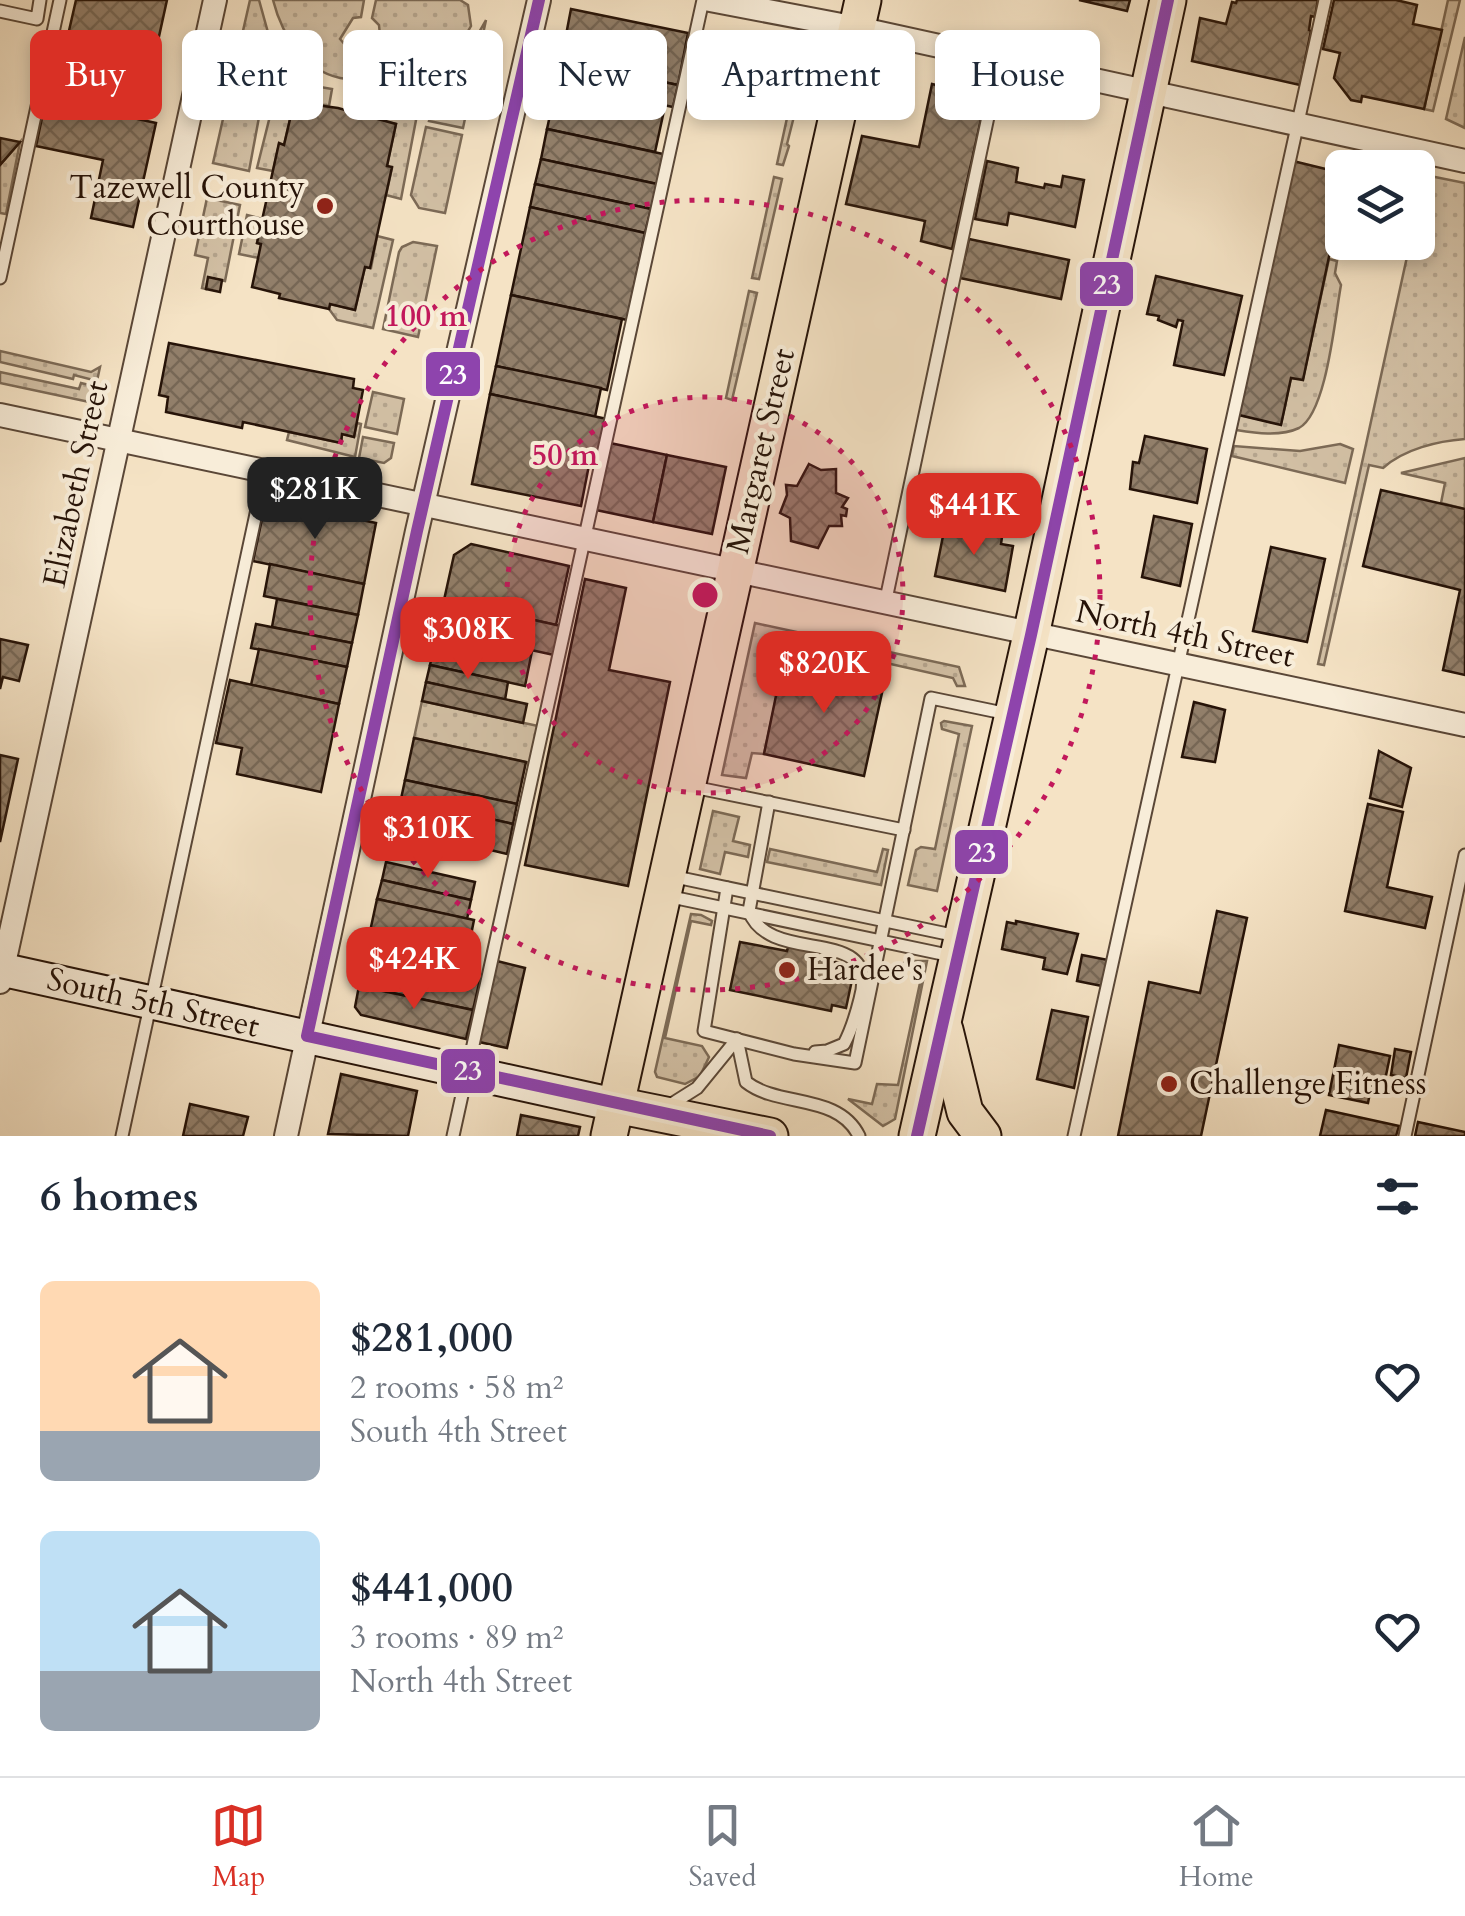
<!DOCTYPE html>
<meta charset="utf-8">
<style>
:root{--surface:#fff;--page:#f2f2f3;--text:#1f2937;--muted:#747a83;--line:#e0e1e3;--accent:#d93025}
body{margin:0;font-family:Cardo,serif;background:var(--page);color:var(--text);height:100vh;display:flex;flex-direction:column;font-size:38px;white-space:nowrap}
*{box-sizing:border-box;margin:0}
p{font-size:32px;color:var(--muted)}
.icon{flex:none;width:55px;height:55px;fill:none;stroke:currentColor;stroke-width:2;stroke-linecap:round;stroke-linejoin:round}
.map{position:relative;height:1136px;overflow:hidden}
.details{display:flex;flex-direction:column;background:var(--surface);flex:1}
.details>*{flex:none}
.guide{position:absolute;left:30px;top:30px;width:1405px;height:90px;display:flex;gap:20px}
.tools{position:absolute;left:1325px;top:150px;display:grid;gap:20px}
.tools a{display:grid;place-items:center;width:110px;height:110px;border-radius:15px;background:var(--surface);box-shadow:0 5px 15px #0003;font-size:50px}
.price{position:absolute;translate:-50% -85px;padding:0 22px;border-radius:20px;background:var(--accent);color:#fff;font-size:32px;line-height:65px;filter:drop-shadow(0 2px 5px #0008)}
.price::after{content:'';position:absolute;left:50%;top:60px;width:30px;height:22px;margin-left:-15px;background:inherit;clip-path:polygon(0 0,100% 0,50% 100%)}
.price.on{background:#222;color:#fff}
ul{padding:0;list-style:none}
li{display:flex;align-items:center;gap:30px;height:250px;padding:0 40px}
li span{display:grid;place-items:center;flex:none;width:280px;height:200px;border-radius:15px;color:#555}
li>.icon{margin-inline-start:auto}
span .icon{width:120px;height:120px;fill:#fffc;stroke-width:1}
li b{font-size:42px}
h2{display:flex;justify-content:space-between;align-items:center;height:120px;padding:0 40px;font-size:42px}
.chip{padding:0 35px;border-radius:15px;background:var(--surface);box-shadow:0 5px 15px #0003;font-size:35px;line-height:90px}
.chip.on{background:var(--accent);color:#fff}
.tab-bar{display:flex;justify-content:space-around;align-items:center;height:140px;border-top:2px solid var(--line);background:var(--surface);font-size:28px;color:var(--muted)}
.tab-bar a{display:grid;justify-items:center;gap:5px}
.tab-bar .on{color:var(--accent)}
.map>svg:first-child{display:block}
.grass{fill:url(#grass-dots);stroke:#7c6a56;stroke-width:2.5}
.building{fill:url(#building-cross-hatch);stroke:#261308;stroke-width:2.5}
.lines{fill:none;stroke-linecap:round;stroke-linejoin:round}
.lane-casing{stroke:#5a4737;stroke-width:15}
.street-casing{stroke:#5a4737;stroke-width:26}
.secondary-casing{stroke:#261308;stroke-width:36}
.primary-casing{stroke:#261308;stroke-width:39}
.lane{stroke:#f8edd9;stroke-width:11}
.street{stroke:#f8edd9;stroke-width:22}
.secondary{stroke:#f8edd9;stroke-width:32}
.primary{stroke:#f5e3c5;stroke-width:35}
.bus-1-casing{stroke:#f8edd9;stroke-width:20}
.bus-1{stroke:#8e44ad;stroke-width:12}
.ring{fill:none;stroke:#c2185b;stroke-width:5;stroke-dasharray:5 10}
.poi-dot{fill:#8f2418;stroke:#f8edd9;stroke-width:4}
.labels{text-anchor:middle;dominant-baseline:central;stroke-width:8;stroke-linejoin:round;paint-order:stroke}
.poi-label{font-size:32px;fill:#261308;stroke:#f8edd9;text-anchor:start}
.street-label{font-size:32px;fill:#261308;stroke:#f8edd9}
.centre{fill:#c2185b;stroke:#f8edd9;stroke-width:5}
.ring-label{font-size:30px;text-anchor:middle;font-weight:bold;fill:#c2185b;stroke:#f8edd9;stroke-width:8;stroke-linejoin:round;paint-order:stroke}
.line-badge{stroke:#f8edd9;stroke-width:4}
.badge-label{font-size:28px;text-anchor:middle;font-weight:bold;fill:#fff}
</style>
<div class="map">
<svg width="1465" height="1136" viewBox="0 0 1465 1136">
<defs>
<pattern id="grass-dots" width="8" height="8" patternUnits="userSpaceOnUse" patternTransform="scale(2.5)"><rect width="8" height="8" fill="#d2c0a5"/><path d="M2 2h.1M6 6h.1" fill="none" stroke="#b4a48d" stroke-width="1.8" stroke-linecap="round"/></pattern>
<pattern id="building-cross-hatch" width="8" height="8" patternUnits="userSpaceOnUse" patternTransform="scale(2.5)"><rect width="8" height="8" fill="#927f6a"/><path d="M0 0l8 8M0 8l8-8" fill="none" stroke="#776755"/></pattern>
</defs>
<rect width="100%" height="100%" fill="#f5e3c5"/>
<filter id="stains"><feTurbulence type="fractalNoise" baseFrequency=".002" numOctaves="4"/><feColorMatrix values="0 0 0 0 .2 0 0 0 0 .09 0 0 0 0 .02 0 0 0 .5 -.17"/></filter>
<radialGradient id="worn" r=".72"><stop offset=".6" stop-color="#630" stop-opacity="0"/><stop offset="1" stop-color="#630" stop-opacity=".3"/></radialGradient>
<g class="grass">
<polygon points="250,0 259,0 272,47 249,171 213,163"/>
<path d="M273 0H364L361 17 353 18 340 39 353 54 347 79C307 75 282 36 273 0Z"/>
<path d="M376 0H460L468 5 471 26C450 66 403 92 358 83L363 56 381 47 379 25 372 18Z"/>
<polygon points="1448,0 1460,0 1433,111 1424,109"/>
<polygon points="486,20 463,128 429,121 438,88 470,48"/>
<polygon points="1465,37 1465,128 1446,119"/>
<polygon points="799,63 807,65 787,144 789,146 783,165 777,164"/>
<polygon points="291,82 332,89 329,106 322,105 322,108 294,102 284,145 279,144 273,171 257,168 275,96"/>
<polygon points="368,97 404,106 416,120 401,199 386,195 392,168 387,166 396,124 369,118 364,114"/>
<polygon points="426,127 462,135 445,213 419,208 411,195"/>
<polygon points="20,142 6,214 0,213 0,165"/>
<path d="M1425 175 1465 183V439C1438 441 1404 449 1383 468L1369 465 1324 665 1318 664 1410 243 1418 242V211Z"/>
<polygon points="774,177 782,179 759,279 752,278"/>
<polygon points="207,198 240,205 225,281 209,278 206,289 202,288 208,258 195,255"/>
<polygon points="247,215 262,219 257,243 261,244 259,258 239,254"/>
<polygon points="377,236 393,240 373,328 337,320 329,309 330,304 355,310 365,267 371,268"/>
<polygon points="413,242 437,246 418,337 383,329 399,252 402,247"/>
<path d="M1329 259 1337 261 1335 273 1341 285C1335 316 1327 413 1299 428 1280 437 1255 433 1236 430L1239 415 1281 424 1291 378 1303 379Z"/>
<polygon points="749,291 757,293 732,400 726,398"/>
<polygon points="0,351 91,372 100,367 97,381 74,375 73,379 0,362"/>
<polygon points="0,372 79,389 81,383 97,387 94,403 0,383"/>
<polygon points="373,392 404,399 397,434 365,427"/>
<polygon points="357,423 361,424 355,457 287,440 289,432 341,443 342,434 354,437"/>
<polygon points="363,437 394,443 391,458 384,463 359,458"/>
<polygon points="1340,444 1353,449 1345,483 1232,456 1234,446 1300,451"/>
<polygon points="1465,458 1465,509 1441,503 1445,483 1401,473"/>
<polygon points="755,623 959,667 965,686 957,686 953,678 873,660 868,675 785,657 764,754 752,753 746,778 722,775"/>
<polygon points="422,701 538,726 530,763 414,738"/>
<polygon points="944,721 972,726 937,891 908,885 916,850 921,847 935,849 959,734 942,729 941,723"/>
<polygon points="713,811 739,817 733,841 750,845 748,857 725,852 720,874 700,869"/>
<polygon points="770,849 877,872 883,849 888,850 881,885 767,862"/>
<polygon points="691,914 701,915 712,921 711,925 691,921 665,1038 702,1046 709,1057 700,1076 685,1084 657,1077 655,1072"/>
<polygon points="907,961 927,961 895,1119 883,1126 848,1099 872,1104 877,1084 898,1085 923,969 902,964"/>
</g>
<g class="building">
<polygon points="76,0 167,0 156,50 149,49 145,66 121,61 119,69 63,57"/>
<polygon points="1079,0 1130,0 1127,11"/>
<polygon points="1237,0 1318,0 1315,17 1311,16 1309,30 1311,31 1300,85 1192,61 1200,18 1226,24 1232,2 1236,3"/>
<polygon points="1334,0 1396,0 1417,5 1413,24 1442,30 1424,109 1362,96 1361,102 1351,100 1334,78 1340,53 1323,49"/>
<polygon points="571,9 688,33 678,85 561,61"/>
<polygon points="561,61 678,85 673,107 557,83"/>
<polygon points="557,83 665,106 655,152 547,129"/>
<polygon points="932,84 986,97 952,249 921,241 925,221 846,204 862,136 919,147"/>
<polygon points="46,99 156,123 133,227 91,218 103,160 36,146"/>
<polygon points="294,102 338,108 396,124 387,166 392,167 370,268 365,267 355,310 330,304 329,309 279,298 280,294 252,287 261,244 257,243 279,143 284,145"/>
<polygon points="547,129 663,154 657,184 541,159"/>
<polygon points="0,138 20,142 0,165"/>
<polygon points="541,159 657,184 651,209 535,184"/>
<polygon points="987,161 1018,168 1016,182 1044,188 1045,184 1061,187 1063,176 1084,180 1075,227 1009,213 1007,225 975,219"/>
<polygon points="1293,161 1342,173 1342,195 1303,380 1291,378 1281,425 1239,415"/>
<polygon points="535,184 651,209 645,233 530,207"/>
<polygon points="530,207 645,233 627,320 511,295"/>
<polygon points="969,239 1069,260 1061,299 960,278"/>
<polygon points="1156,276 1242,296 1224,375 1174,365 1183,321 1178,320 1176,327 1158,320 1159,316 1147,314"/>
<polygon points="208,277 222,280 220,292 206,289"/>
<polygon points="511,295 622,319 607,390 496,366"/>
<polygon points="169,343 354,379 353,388 363,390 354,437 342,434 341,443 243,422 242,428 166,412 168,397 159,395"/>
<polygon points="496,366 601,388 595,417 490,394"/>
<polygon points="490,394 607,419 598,462 590,460 581,506 472,484"/>
<polygon points="1145,436 1207,449 1197,503 1130,489 1133,462 1139,463"/>
<polygon points="610,443 667,455 653,522 596,510"/>
<polygon points="667,455 726,467 712,534 653,522"/>
<polygon points="809,464 821,470 836,469 836,493 848,498 842,507 847,509 846,516 841,515 842,526 829,526 818,548 791,541 790,518 780,513 787,495 786,485 797,486"/>
<polygon points="1381,490 1465,509 1465,675 1443,670 1460,590 1363,566"/>
<polygon points="266,500 376,523 364,584 253,561"/>
<polygon points="1154,516 1192,524 1180,586 1142,577"/>
<polygon points="960,524 984,530 984,533 1002,537 1001,544 1013,546 1005,591 935,576 944,531 948,532 949,526 959,528"/>
<polygon points="471,544 569,566 556,625 444,600 454,555"/>
<polygon points="1271,547 1325,559 1307,642 1253,631"/>
<polygon points="270,564 364,584 358,615 264,596"/>
<polygon points="585,579 626,588 609,670 670,682 628,886 525,865"/>
<polygon points="277,599 358,615 352,643 272,627"/>
<polygon points="444,600 561,626 554,655 438,630"/>
<polygon points="256,624 352,643 347,667 251,648"/>
<polygon points="438,630 532,651 525,686 430,665"/>
<polygon points="0,639 28,645 19,681 3,677 0,689"/>
<polygon points="259,649 347,667 339,704 251,685"/>
<polygon points="784,657 885,679 864,776 764,754"/>
<polygon points="430,665 508,682 505,700 426,682"/>
<polygon points="230,680 339,704 321,792 237,774 242,748 216,743"/>
<polygon points="426,682 527,704 523,723 422,701"/>
<polygon points="1194,702 1225,710 1215,762 1182,757"/>
<polygon points="414,738 526,762 517,804 405,780"/>
<polygon points="1379,751 1411,768 1402,807 1370,798"/>
<polygon points="0,755 18,759 0,842"/>
<polygon points="405,780 517,804 513,824 401,799"/>
<polygon points="401,799 513,824 507,854 395,827"/>
<polygon points="1368,804 1403,812 1387,887 1432,897 1425,928 1345,911"/>
<polygon points="386,862 475,882 471,900 382,880"/>
<polygon points="382,880 471,900 467,919 377,899"/>
<polygon points="377,899 474,920 463,975 365,955"/>
<polygon points="1217,911 1247,918 1201,1136 1118,1136 1149,982 1200,993"/>
<polygon points="1016,921 1078,934 1067,974 1043,969 1045,958 1002,949 1007,922 1016,924"/>
<polygon points="740,942 787,951 789,944 811,949 810,957 841,963 838,977 852,980 846,1008 832,1005 831,1011 730,990"/>
<polygon points="365,955 480,979 473,1010 359,986"/>
<polygon points="1082,955 1108,960 1102,986 1077,981"/>
<polygon points="497,961 525,968 507,1048 479,1042"/>
<polygon points="359,986 473,1010 466,1039 361,1015 355,1007"/>
<polygon points="1052,1010 1088,1017 1074,1088 1037,1079"/>
<polygon points="1339,1045 1390,1056 1384,1085 1372,1082 1368,1103 1329,1095"/>
<polygon points="1395,1049 1411,1052 1406,1078 1391,1075"/>
<polygon points="341,1074 417,1091 408,1136 328,1134"/>
<polygon points="190,1104 248,1117 243,1136 183,1136"/>
<polygon points="1326,1110 1399,1126 1396,1136 1320,1136"/>
<polygon points="521,1115 580,1127 578,1136 517,1136"/>
<polygon points="1418,1122 1465,1132 1465,1136 1415,1136"/>
</g>
<g class="lines">
<g class="lane-casing">
<g id="lane">
<polyline points="0,11 37,19 40,0"/>
<polyline points="0,278 60,0"/>
<polyline points="885,604 1000,60"/>
<polyline points="693,787 904,830"/>
<path d="M769 802 749 911C770 968 882 922 860 999 856 1015 852 1029 844 1044L827 1051 815 1052"/>
<polyline points="671,876 957,936"/>
<polyline points="727,888 704,1031 794,1054 855,1063 931,698 1008,714"/>
<polyline points="667,896 952,956"/>
<path d="M737 1039 746 1082C779 1108 838 1093 859 1136"/>
<polyline points="670,1105 697,1088 737,1039"/>
<polyline points="122,1136 265,472"/>
<polyline points="453,1136 703,0"/>
<polyline points="1074,1136 1325,0"/>
<polyline points="1405,1136 1465,855"/>
</g>
</g>
<g class="street-casing">
<g id="street">
<polyline points="710,0 857,28 1465,161"/>
<polyline points="0,415 1465,725"/>
<polyline points="0,982 215,0"/>
<polyline points="286,1136 417,531 539,0"/>
</g>
</g>
<g class="secondary-casing">
<polyline id="secondary" points="0,969 616,1105"/>
</g>
<g class="primary-casing">
<g id="primary">
<polyline points="945,1030 965,1112 983,1136"/>
<polyline points="616,1105 770,1136"/>
<polyline points="609,1136 863,0"/>
<polyline points="917,1136 1031,635 1168,0"/>
</g>
</g>
<use href="#lane" class="lane"/>
<use href="#street" class="street"/>
<use href="#secondary" class="secondary"/>
<use href="#primary" class="primary"/>
<g class="bus-1-casing">
<g id="bus-1">
<polyline points="539,0 417,531 307,1036 770,1136"/>
<polyline points="917,1136 1031,635 1168,0"/>
</g>
</g>
<use href="#bus-1" class="bus-1"/>
</g>
<circle cx="705" cy="595" r="198" fill="#c2185b" fill-opacity=".12"/>
<g class="ring">
<circle cx="705" cy="595" r="198"/>
<circle cx="705" cy="595" r="395"/>
</g>
<g class="poi-dot">
<circle cx="325" cy="206" r="10"/>
<circle cx="787" cy="970" r="10"/>
<circle cx="1169" cy="1084" r="10"/>
</g>
<g class="labels">
<g class="poi-label">
<text x="305" y="188" text-anchor="end">Tazewell County<tspan x="305" dy="37">Courthouse</tspan></text>
<text x="807" y="970">Hardee's</text>
<text x="1189" y="1084">Challenge Fitness</text>
</g>
<g class="street-label">
<text transform="translate(761 451) rotate(-77)">Margaret Street</text>
<text transform="translate(76 484) rotate(-78)">Elizabeth Street</text>
<text transform="translate(1185 634) rotate(12)">North 4th Street</text>
<text transform="translate(153 1003) rotate(13)">South 5th Street</text>
</g>
</g>
<circle cx="705" cy="595" r="15" class="centre"/>
<g class="ring-label">
<text x="426" y="326">100 m</text>
<text x="565" y="465">50 m</text>
</g>
<g class="line-badge">
<rect x="1078" y="260" width="57" height="48" rx="10" fill="#8e44ad"/>
<rect x="424" y="350" width="58" height="48" rx="10" fill="#8e44ad"/>
<rect x="953" y="828" width="57" height="48" rx="10" fill="#8e44ad"/>
<rect x="439" y="1047" width="58" height="48" rx="10" fill="#8e44ad"/>
</g>
<g class="badge-label">
<text x="1107" y="294">23</text>
<text x="453" y="384">23</text>
<text x="982" y="862">23</text>
<text x="468" y="1080">23</text>
</g>
<rect width="100%" height="100%" filter="url(#stains)"/>
<rect width="100%" height="100%" fill="url(#worn)"/>
</svg>
<div class="tools">
<a><svg class="icon" aria-label="layers" viewBox="0 0 24 24"><path d="M12 4l9 5-9 5-9-5zM3 14l9 5 9-5"/></svg></a>
</div>
<b class="price on" style="left:315px;top:542px">$281K</b>
<b class="price" style="left:974px;top:558px">$441K</b>
<b class="price" style="left:468px;top:682px">$308K</b>
<b class="price" style="left:824px;top:716px">$820K</b>
<b class="price" style="left:428px;top:881px">$310K</b>
<b class="price" style="left:414px;top:1012px">$424K</b>
<div class="guide">
<a class="chip on">Buy</a>
<a class="chip">Rent</a>
<a class="chip">Filters</a>
<a class="chip">New</a>
<a class="chip">Apartment</a>
<a class="chip">House</a>
</div>
</div>
<section class="details">
<h2>6 homes<svg class="icon" aria-label="filters" viewBox="0 0 24 24"><path d="M4 7h16M4 17h16"/><circle cx="9" cy="7" r="2"/><circle cx="15" cy="17" r="2"/></svg></h2>
<ul>
<li><span style="background:linear-gradient(#ffd9b3 75%,#9aa5b1 0)"><svg class="icon" aria-label="home" viewBox="0 0 24 24"><path d="M3 11l9-7 9 7M6 9v11h12V9"/></svg></span><div><b>$281,000</b><p>2 rooms · 58 m²</p><p>South 4th Street</p></div><svg class="icon" aria-label="heart" viewBox="0 0 24 24"><path d="M12 20l-8-8c-3-5 5-10 8-4 3-6 11-1 8 4z"/></svg></li>
<li><span style="background:linear-gradient(#bfe0f5 70%,#9aa5b1 0)"><svg class="icon" aria-label="home" viewBox="0 0 24 24"><path d="M3 11l9-7 9 7M6 9v11h12V9"/></svg></span><div><b>$441,000</b><p>3 rooms · 89 m²</p><p>North 4th Street</p></div><svg class="icon" aria-label="heart" viewBox="0 0 24 24"><path d="M12 20l-8-8c-3-5 5-10 8-4 3-6 11-1 8 4z"/></svg></li>
</ul>
</section>
<nav class="tab-bar">
<a class="on"><svg class="icon" aria-label="map" viewBox="0 0 24 24"><path d="M3 6l6-2 6 2 6-2v14l-6 2-6-2-6 2zM9 4v14M15 6v14"/></svg>Map</a>
<a><svg class="icon" aria-label="saved" viewBox="0 0 24 24"><path d="M7 4h10v16l-5-4-5 4z"/></svg>Saved</a>
<a><svg class="icon" aria-label="home" viewBox="0 0 24 24"><path d="M3 11l9-7 9 7M6 9v11h12V9"/></svg>Home</a>
</nav>
